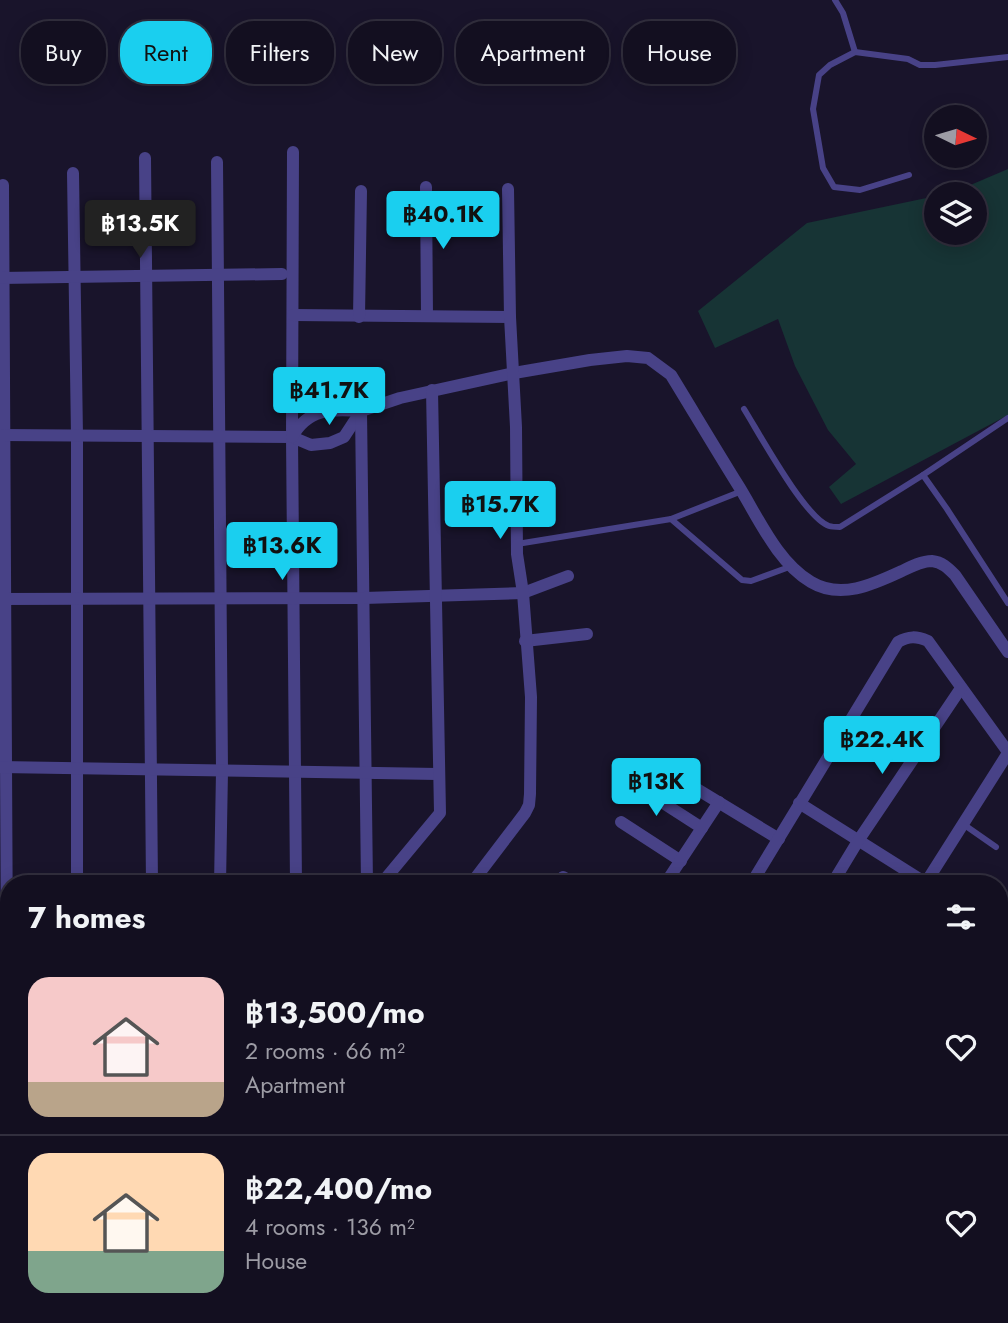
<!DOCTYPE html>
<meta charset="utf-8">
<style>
:root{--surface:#130f20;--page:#201d2d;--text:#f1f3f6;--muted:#9d9ca5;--line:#322f3e;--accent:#1acfef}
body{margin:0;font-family:Jost,sans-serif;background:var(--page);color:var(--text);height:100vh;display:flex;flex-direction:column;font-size:26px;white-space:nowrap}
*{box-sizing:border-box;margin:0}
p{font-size:23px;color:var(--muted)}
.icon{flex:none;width:38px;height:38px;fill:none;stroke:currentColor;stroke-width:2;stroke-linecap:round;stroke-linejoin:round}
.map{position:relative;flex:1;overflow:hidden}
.side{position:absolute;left:0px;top:875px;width:1008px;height:448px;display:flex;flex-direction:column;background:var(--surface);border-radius:28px 28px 0 0;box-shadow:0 4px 18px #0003,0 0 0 2px var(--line)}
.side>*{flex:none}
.hud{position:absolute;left:21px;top:21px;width:966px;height:63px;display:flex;gap:14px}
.needle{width:46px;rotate:95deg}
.fabs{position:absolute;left:924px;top:105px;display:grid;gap:14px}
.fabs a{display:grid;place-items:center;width:63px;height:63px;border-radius:50%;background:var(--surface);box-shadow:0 4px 18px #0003,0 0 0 2px var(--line);font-size:35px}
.price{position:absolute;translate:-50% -60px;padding:0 16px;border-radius:7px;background:var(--accent);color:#111;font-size:23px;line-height:46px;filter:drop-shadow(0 2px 4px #0008)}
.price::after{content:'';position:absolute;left:50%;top:42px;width:21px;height:16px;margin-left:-10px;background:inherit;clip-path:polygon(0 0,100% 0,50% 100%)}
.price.active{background:#222;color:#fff}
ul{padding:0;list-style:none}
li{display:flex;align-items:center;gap:21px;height:175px;padding:0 28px}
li+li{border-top:2px solid var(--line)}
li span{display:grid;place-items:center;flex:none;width:196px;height:140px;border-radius:21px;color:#555}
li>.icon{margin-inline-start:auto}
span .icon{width:84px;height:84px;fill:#fffc;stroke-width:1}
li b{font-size:30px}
h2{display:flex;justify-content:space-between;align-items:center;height:84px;padding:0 28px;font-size:30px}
.tag{padding:0 24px;border-radius:28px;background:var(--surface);box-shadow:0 4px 18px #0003,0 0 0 2px var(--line);font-size:24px;line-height:63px}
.tag.active{background:var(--accent);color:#111}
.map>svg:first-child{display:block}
.green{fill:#173435}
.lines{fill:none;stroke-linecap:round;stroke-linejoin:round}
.service{stroke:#484287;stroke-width:6}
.minor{stroke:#484287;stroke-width:12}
</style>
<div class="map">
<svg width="1008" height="1323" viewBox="0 0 1008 1323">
<rect width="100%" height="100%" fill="#19142b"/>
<polygon class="green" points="1008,169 1008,415 841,504 829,487 856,464 828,430 795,366 778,319 715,348 698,311 807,223 936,196 936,233 975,233 975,194 943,194 954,192"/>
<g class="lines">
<g class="service">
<polyline points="835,0 843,13 855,52"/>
<polyline points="909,175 860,190 834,187 823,168 813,109 819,75 830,65 855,52 908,59 920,65 935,65 1008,57"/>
<path d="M744 409C759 433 805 518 829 526 832 527 836 527 840 527L923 475 947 509 1008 603"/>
<polyline points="923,475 1008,418"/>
<polyline points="671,519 742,491"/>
<polyline points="517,544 671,519 742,580 751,581 792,566"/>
<polyline points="963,824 996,847"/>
<polyline points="999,925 1008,916"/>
</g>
<g class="minor">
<polyline points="293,152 292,437 296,884"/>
<polyline points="145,158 152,884"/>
<polyline points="217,162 222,771 220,884"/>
<polyline points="73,173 77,436 77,884"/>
<polyline points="3,185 8,1148"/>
<polyline points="426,187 427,316"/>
<polyline points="0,278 282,274"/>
<polyline points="293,315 510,317"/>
<polyline points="359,317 361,191"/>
<path d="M0 435 292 437 311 445 330 443 344 437 361 411 400 398 514 373 590 360 627 356 648 358 671 375C693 411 715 448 738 485 758 517 777 562 811 582 841 600 874 584 902 571 912 566 922 561 932 561 942 562 948 568 955 575L1008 652"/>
<path d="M292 437C308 408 331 409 361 411L367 884"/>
<polyline points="0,599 364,598 523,593 568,576"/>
<polyline points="525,641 587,634"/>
<polyline points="659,766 779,839"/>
<polyline points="0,767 438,774"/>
<polyline points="629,781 702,828"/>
<polyline points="799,803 926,883"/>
<polyline points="621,822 681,861"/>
<polyline points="563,877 575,884"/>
<polyline points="381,884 440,813 432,390"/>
<polyline points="471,884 525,813 529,805 530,794 531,697 523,593 517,554 516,427 510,317 508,189"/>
<polyline points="665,884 719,802"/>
<path d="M751 884 898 642C909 636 916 636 928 641L1008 752"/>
<polyline points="832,884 858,841 961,688"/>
<polyline points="925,884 1008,753"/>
<polyline points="999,1023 1008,1027"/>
<polyline points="999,1125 1008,1115"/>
<polyline points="999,1224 1008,1226"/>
<polyline points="527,1314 540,1323"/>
<polyline points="606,1323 611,1314"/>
<polyline points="655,1323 660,1314"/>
<polyline points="746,1323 751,1314"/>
</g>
</g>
</svg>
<div class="fabs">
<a><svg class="needle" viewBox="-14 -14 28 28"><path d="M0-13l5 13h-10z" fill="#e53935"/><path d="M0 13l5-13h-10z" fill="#9d9ca5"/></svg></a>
<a><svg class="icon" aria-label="layers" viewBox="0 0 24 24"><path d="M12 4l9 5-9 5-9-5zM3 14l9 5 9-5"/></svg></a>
</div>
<b class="price" style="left:443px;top:251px">฿40.1K</b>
<b class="price active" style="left:140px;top:260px">฿13.5K</b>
<b class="price" style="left:329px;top:427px">฿41.7K</b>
<b class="price" style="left:500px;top:541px">฿15.7K</b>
<b class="price" style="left:282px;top:582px">฿13.6K</b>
<b class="price" style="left:882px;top:776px">฿22.4K</b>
<b class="price" style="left:656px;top:818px">฿13K</b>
<div class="hud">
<a class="tag">Buy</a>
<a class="tag active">Rent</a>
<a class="tag">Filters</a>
<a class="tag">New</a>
<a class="tag">Apartment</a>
<a class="tag">House</a>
</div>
<section class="side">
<h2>7 homes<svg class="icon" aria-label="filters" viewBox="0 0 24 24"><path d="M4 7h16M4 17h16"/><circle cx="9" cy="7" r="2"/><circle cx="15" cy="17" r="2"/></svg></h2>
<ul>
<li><span style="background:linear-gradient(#f6c9c9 75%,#b9a48a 0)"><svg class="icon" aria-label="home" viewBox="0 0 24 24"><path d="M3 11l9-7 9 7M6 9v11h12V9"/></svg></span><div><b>฿13,500/mo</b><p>2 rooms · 66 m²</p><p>Apartment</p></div><svg class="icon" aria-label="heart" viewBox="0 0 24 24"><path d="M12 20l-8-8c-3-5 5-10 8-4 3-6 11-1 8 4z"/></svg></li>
<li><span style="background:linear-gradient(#ffd9b3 70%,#7fa58c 0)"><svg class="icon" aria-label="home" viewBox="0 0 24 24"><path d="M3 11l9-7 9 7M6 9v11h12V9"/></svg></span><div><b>฿22,400/mo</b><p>4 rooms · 136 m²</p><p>House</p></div><svg class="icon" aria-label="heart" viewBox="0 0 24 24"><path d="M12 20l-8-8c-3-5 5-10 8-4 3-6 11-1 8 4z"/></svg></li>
</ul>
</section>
</div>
